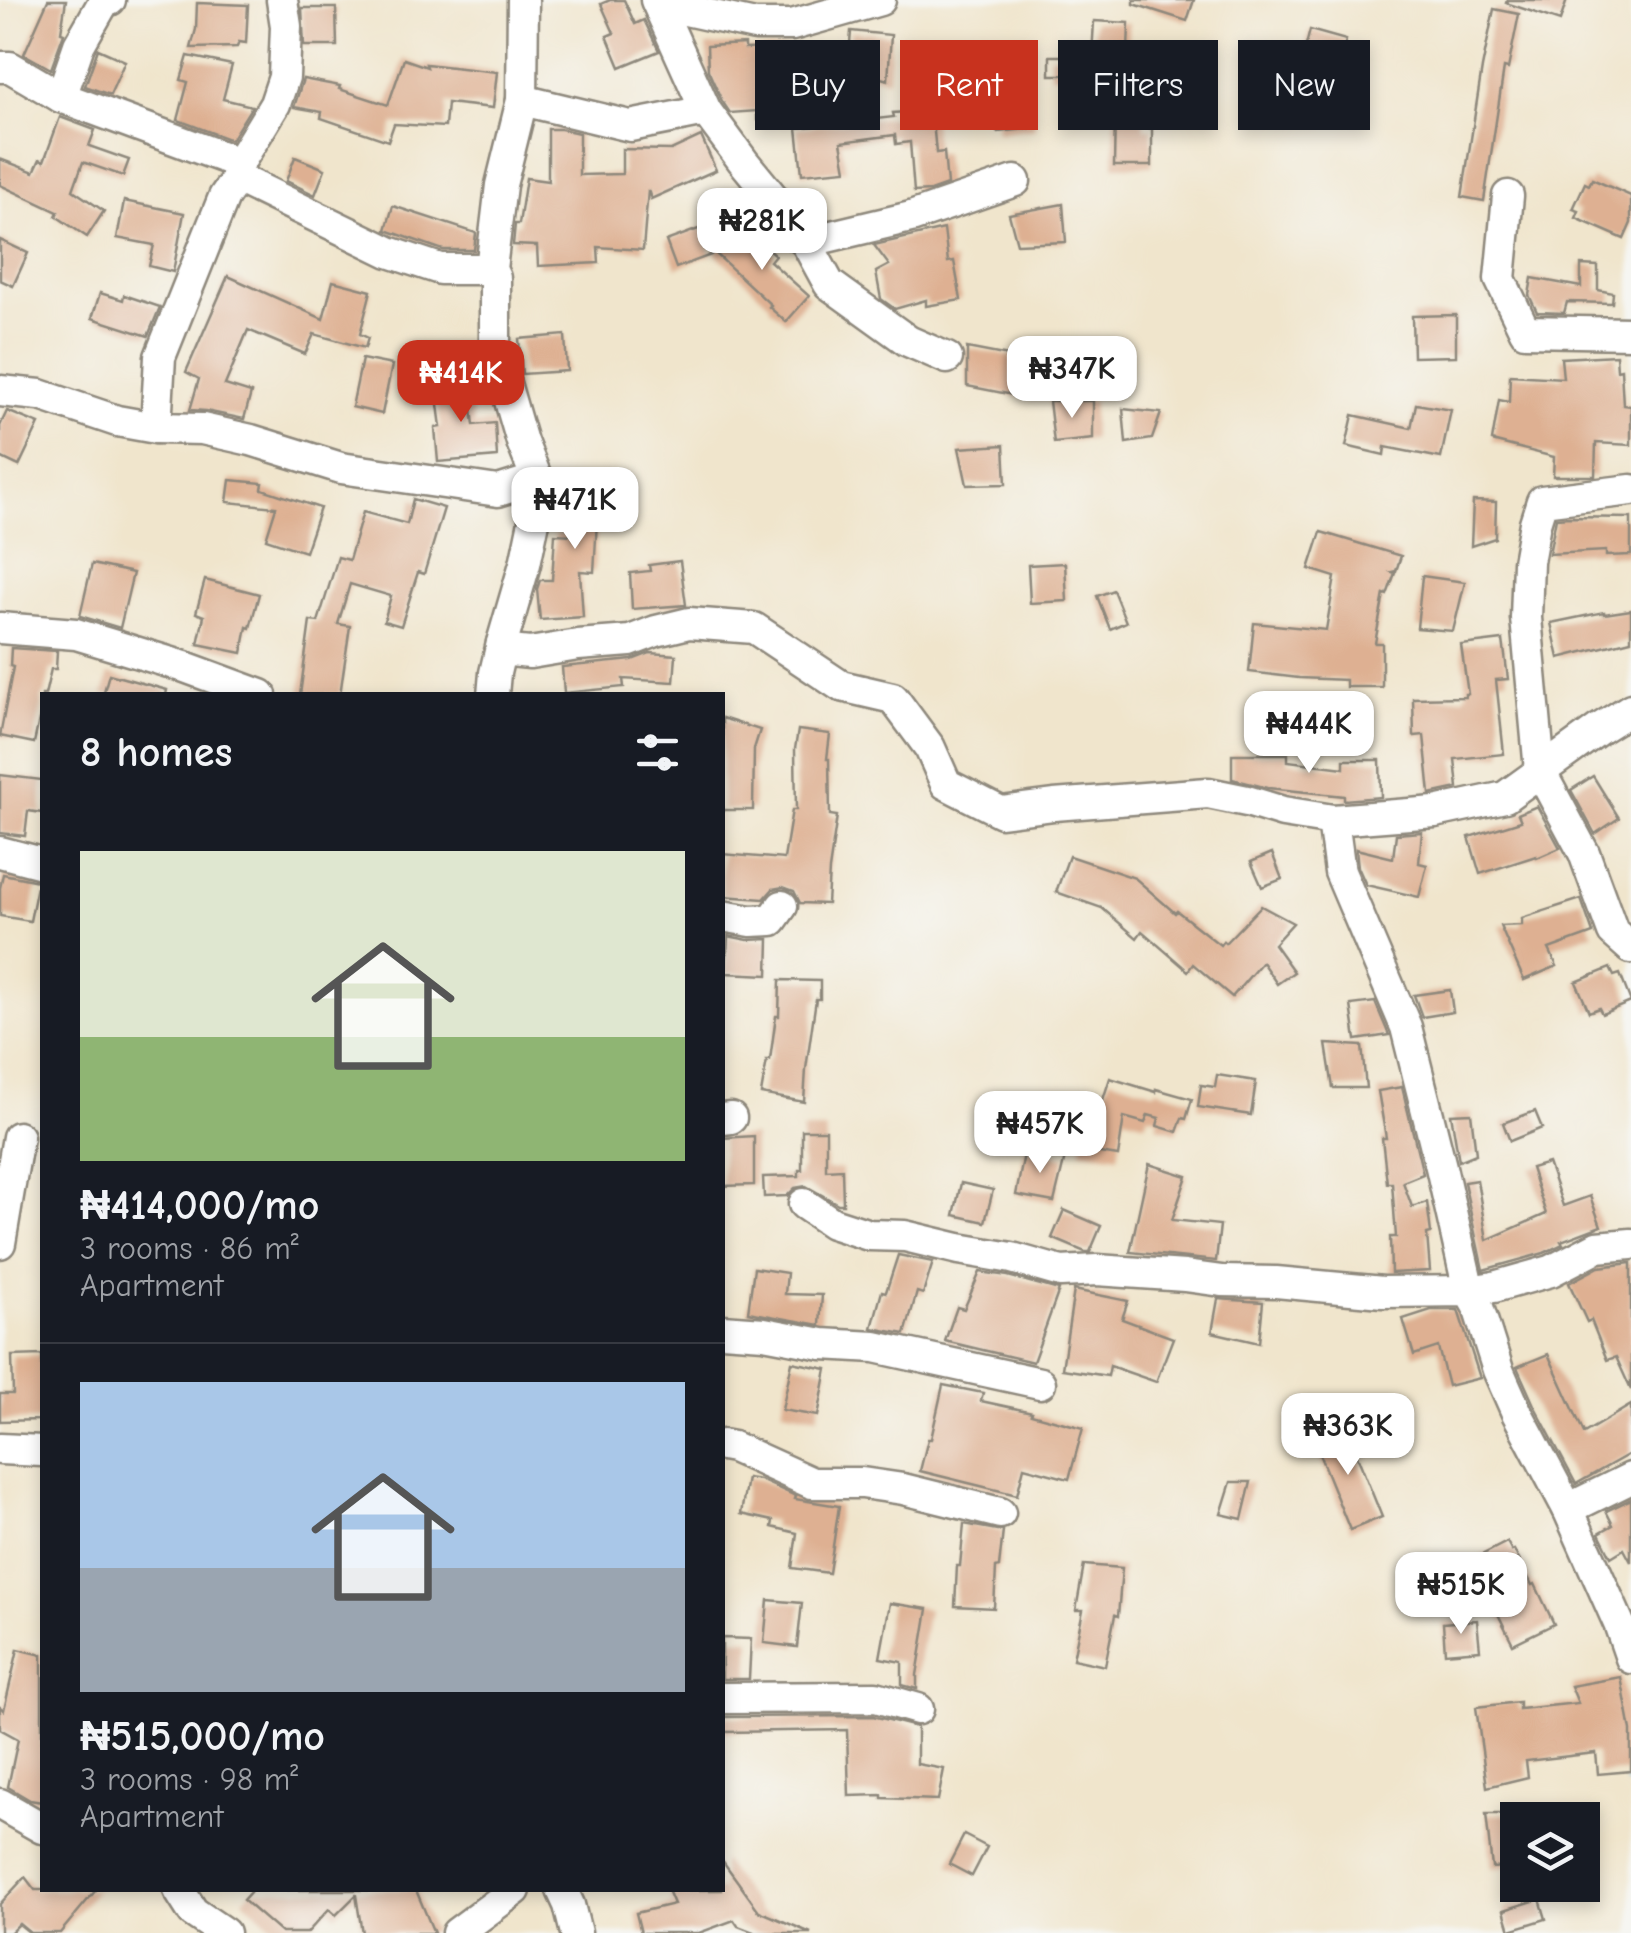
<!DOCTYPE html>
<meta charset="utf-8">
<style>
:root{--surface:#171b24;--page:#242831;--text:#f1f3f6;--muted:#9ea1a6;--line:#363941;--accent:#c8321e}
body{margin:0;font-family:"Comic Neue",sans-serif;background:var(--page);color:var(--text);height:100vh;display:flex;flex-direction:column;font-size:38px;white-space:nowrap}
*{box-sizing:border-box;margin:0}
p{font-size:32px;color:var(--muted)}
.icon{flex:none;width:55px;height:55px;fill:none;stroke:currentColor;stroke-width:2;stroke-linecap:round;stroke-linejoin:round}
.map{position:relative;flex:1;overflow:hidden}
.drawer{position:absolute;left:40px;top:692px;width:685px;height:1200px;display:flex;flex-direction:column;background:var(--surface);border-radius:0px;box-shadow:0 5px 15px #0003}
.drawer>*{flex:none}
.hud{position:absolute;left:755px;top:40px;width:725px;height:90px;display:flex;gap:20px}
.fabs{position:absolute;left:1500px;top:1802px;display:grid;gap:20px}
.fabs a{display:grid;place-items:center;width:100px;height:100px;border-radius:0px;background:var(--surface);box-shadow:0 5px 15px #0003;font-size:50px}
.price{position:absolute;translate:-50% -85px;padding:0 22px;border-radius:20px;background:#fff;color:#222;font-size:32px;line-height:65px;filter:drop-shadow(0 2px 5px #0008)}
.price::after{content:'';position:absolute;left:50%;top:60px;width:30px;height:22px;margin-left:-15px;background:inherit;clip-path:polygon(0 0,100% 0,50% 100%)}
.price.current{background:var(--accent);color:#fff}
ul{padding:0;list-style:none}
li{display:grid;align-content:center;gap:20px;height:530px;padding:0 40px}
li+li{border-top:2px solid var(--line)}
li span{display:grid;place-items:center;height:310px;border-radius:0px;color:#555}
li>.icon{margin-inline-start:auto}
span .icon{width:180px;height:180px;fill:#fffc;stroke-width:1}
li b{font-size:42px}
h2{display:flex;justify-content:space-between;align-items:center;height:120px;padding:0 40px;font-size:42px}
.pill{padding:0 35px;border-radius:0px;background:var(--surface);box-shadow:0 5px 15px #0003;font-size:35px;line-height:90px}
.pill.current{background:var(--accent);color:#fff}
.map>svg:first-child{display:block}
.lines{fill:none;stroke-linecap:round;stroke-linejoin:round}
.stream{stroke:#6ab9e4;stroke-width:6}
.building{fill:#deb092}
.minor-casing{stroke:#8e887c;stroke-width:35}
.minor{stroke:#fff;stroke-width:30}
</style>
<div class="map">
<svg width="1631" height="1933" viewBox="0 0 1631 1933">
<rect width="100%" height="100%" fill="#f6f6f2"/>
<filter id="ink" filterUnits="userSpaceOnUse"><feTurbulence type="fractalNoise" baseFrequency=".01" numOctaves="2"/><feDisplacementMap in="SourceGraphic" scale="20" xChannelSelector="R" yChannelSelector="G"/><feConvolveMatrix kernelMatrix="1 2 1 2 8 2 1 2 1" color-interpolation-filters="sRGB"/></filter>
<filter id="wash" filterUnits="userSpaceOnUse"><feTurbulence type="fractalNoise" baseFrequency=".0048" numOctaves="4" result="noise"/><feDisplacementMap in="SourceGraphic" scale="40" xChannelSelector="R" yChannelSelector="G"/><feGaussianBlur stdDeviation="2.25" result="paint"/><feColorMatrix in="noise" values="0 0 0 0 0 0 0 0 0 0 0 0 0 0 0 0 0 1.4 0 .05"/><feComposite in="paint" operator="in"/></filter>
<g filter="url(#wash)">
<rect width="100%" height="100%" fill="#f0e5cc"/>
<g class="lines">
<polyline class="stream" points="1629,1782 1631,1782"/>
</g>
<g id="blocks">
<g class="building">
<polygon points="48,0 66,0 61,32 64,33 51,69 24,54"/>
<polygon points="610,0 624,0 635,24 644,20 659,51 620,67 607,36 614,33 601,4"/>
<polygon points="1134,0 1194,0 1187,21 1134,4"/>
<polygon points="1507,0 1567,0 1560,21 1506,3"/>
<polygon points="197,3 248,5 246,43 239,42 237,47 191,48 196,29"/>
<polygon points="302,8 336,8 337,46 304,46"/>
<polygon points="1494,9 1519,14 1508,69 1504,68 1484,201 1462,197 1482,68"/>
<polygon points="1094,21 1129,23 1127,79 1140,78 1144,128 1152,128 1152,166 1114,166 1115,113 1111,114 1108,75 1050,75 1050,56 1092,56"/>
<polygon points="1310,30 1346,40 1338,70 1302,61"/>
<polygon points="851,31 891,35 888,80 848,69"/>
<polygon points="1025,40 1028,57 998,62 995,46"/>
<polygon points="745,44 745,49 812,47 813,80 802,80 805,116 757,120 757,111 730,113 722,101 708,70 707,46"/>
<polygon points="98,49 125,61 110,95 85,86"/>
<polygon points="188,56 232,65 223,99 252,106 231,140 178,120 188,82 181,80"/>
<polygon points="404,59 427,67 426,64 497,72 493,108 447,103 445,127 394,124 388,141 321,118 322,112 294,107 303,79 340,86 339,89 388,105"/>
<polygon points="1032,93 1035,128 997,132 994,96"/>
<polygon points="932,110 936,153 944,152 947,185 930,191 914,192 910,142 896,144 895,135 841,142 846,170 802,174 797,128 894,117 893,113"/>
<polygon points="60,117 95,130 89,146 129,160 123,176 83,162 73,190 104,211 87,237 56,216 58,212 0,185 0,159 34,172 40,159 44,161"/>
<polygon points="548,129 561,129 579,133 579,175 622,174 622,149 671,150 701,136 716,170 651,199 648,190 643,250 598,247 599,263 538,266 537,246 513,245 515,224 519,224 526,178 548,181"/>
<polygon points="295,157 325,169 315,195 286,181"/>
<polygon points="1592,179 1631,196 1631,223 1624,239 1576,218 1579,211 1573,209 1585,183 1589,185"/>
<polygon points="124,201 184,213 173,272 149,266 154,245 117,238"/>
<polygon points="1063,204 1066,242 1017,244 1009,214"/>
<polygon points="393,206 476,233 474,250 443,250 386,230"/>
<polygon points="741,225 775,255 770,261 809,296 786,322 769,307 771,305 715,253"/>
<polygon points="701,228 711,255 676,268 666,241"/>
<polygon points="944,229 948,262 954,261 961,300 926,306 926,300 895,309 881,299 876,272 889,265 874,245"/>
<polygon points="0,240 28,253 13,286 0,280"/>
<polygon points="1581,265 1598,266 1598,290 1613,293 1612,303 1567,302 1564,313 1537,312 1529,295 1532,278 1581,287"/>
<polygon points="228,276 323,319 333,281 371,291 360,334 368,338 365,348 314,334 305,354 248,330 225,385 251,393 244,419 206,411 190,410 199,379 186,372"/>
<polygon points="100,293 123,300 124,295 160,307 148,336 92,318"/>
<polygon points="1456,315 1456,356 1413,357 1412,316"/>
<polygon points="565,335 567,371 522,374 519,339"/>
<polygon points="967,348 1019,358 1018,396 967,386"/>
<polygon points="1616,355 1617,370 1621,369 1623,405 1631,406 1631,445 1596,443 1595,476 1553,476 1554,457 1492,441 1499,400 1509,402 1510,375 1563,378 1561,358"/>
<polygon points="362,359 392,365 382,414 352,407"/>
<polygon points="468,377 474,425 495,423 497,457 438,462 435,428 441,427 435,382"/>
<polygon points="1049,401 1093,401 1093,439 1054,443"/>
<polygon points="1416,404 1451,410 1441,458 1385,447 1384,455 1346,446 1353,415 1411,428"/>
<polygon points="1123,409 1161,413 1152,439 1126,443"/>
<polygon points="7,411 39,424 19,466 0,457 0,426"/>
<polygon points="1004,445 1006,484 967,485 959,448"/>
<polygon points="230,480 263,483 262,489 320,508 305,552 266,539 276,507 227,502"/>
<polygon points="610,481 612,520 597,521 594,572 580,571 583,617 540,620 537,589 540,580 552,580 555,534 573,535 570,484"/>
<polygon points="413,499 444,508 424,574 418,572 401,626 384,621 391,596 350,584 338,624 350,626 340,695 300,695 310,621 318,622 338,557 349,560 363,512 407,524"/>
<polygon points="1473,501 1496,502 1495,538 1471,546"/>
<polygon points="1569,517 1631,518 1631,555 1606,556 1606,551 1549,554 1556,518"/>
<polygon points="1321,532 1401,556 1396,571 1392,572 1395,573 1387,595 1384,594 1375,643 1382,643 1382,687 1346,687 1346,680 1299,678 1249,672 1254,623 1326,630 1335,577 1309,569"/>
<polygon points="680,561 686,605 632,609 630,573 650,571 649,565"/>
<polygon points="1065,563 1067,601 1030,603 1028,565"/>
<polygon points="92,564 133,573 120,628 80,616"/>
<polygon points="1422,576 1465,582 1453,631 1417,628"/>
<polygon points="205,580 259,594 250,628 247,627 242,653 198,644 204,616 196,613"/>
<polygon points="1113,590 1126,622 1110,629 1097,596"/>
<polygon points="1631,610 1631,640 1559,658 1551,623 1604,612 1604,614"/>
<polygon points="1503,640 1508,679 1496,680 1504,754 1455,759 1458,788 1430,794 1424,735 1414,736 1413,698 1465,697 1465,694 1468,694 1461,645"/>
<polygon points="11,648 57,651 56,669 51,669 45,695 42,695 42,706 34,743 0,736 13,667 10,666"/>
<polygon points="650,653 676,655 674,682 623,679 624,687 564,693 562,667 632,660"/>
<polygon points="109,674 167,690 166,695 103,695"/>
<polygon points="722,718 760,730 754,749 753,810 722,810"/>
<polygon points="798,730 830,734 827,759 829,759 830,815 837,816 829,870 827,904 800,903 794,891 783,887 773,889 764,899 722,896 722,854 784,859 792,810 796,810 795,749"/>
<polygon points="1232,754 1288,754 1288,761 1344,768 1344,760 1380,760 1381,797 1344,800 1344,796 1268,788 1232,779"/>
<polygon points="0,775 42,780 42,813 28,811 25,836 0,833"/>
<polygon points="1593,776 1619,818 1595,834 1571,790"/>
<polygon points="1537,806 1560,848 1537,858 1536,856 1480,874 1469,837 1521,821 1518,814"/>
<polygon points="1422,832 1419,863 1427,865 1419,897 1366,885 1358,867 1356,849 1393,858 1396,834"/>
<polygon points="1272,853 1282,879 1262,887 1251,862"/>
<polygon points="1069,856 1135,878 1175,913 1177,911 1220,945 1223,941 1225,943 1261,906 1293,923 1274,944 1294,972 1277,984 1262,962 1232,997 1193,964 1188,971 1142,931 1137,938 1102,908 1056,892"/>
<polygon points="3,874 38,881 30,921 0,916 0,888"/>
<polygon points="1581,899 1593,933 1549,949 1557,966 1524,980 1500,926 1522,925 1522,918"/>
<polygon points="728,936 748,940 769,939 768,975 726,973"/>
<polygon points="1610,968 1614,976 1620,974 1631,1002 1602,1014 1599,1008 1589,1012 1576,982"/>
<polygon points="780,980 820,981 820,999 816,999 806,1069 804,1102 761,1094 767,1060 770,1060 776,1016 779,1016"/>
<polygon points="1450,990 1453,1012 1422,1017 1414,995"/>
<polygon points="1375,1002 1389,1035 1356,1040 1351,1005"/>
<polygon points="1326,1044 1362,1046 1366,1088 1333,1088"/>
<polygon points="1217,1075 1256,1081 1251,1115 1198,1107 1201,1085 1215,1087"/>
<polygon points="1110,1078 1156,1092 1156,1089 1192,1099 1186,1119 1182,1118 1177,1132 1157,1126 1159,1118 1148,1115 1145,1123 1124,1117 1118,1156 1081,1150 1087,1114 1098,1115"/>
<polygon points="1402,1087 1423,1174 1403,1182 1412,1207 1427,1202 1431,1233 1427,1234 1430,1271 1391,1273 1390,1237 1396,1237 1392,1183 1387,1183 1382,1138 1386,1138 1378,1091"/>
<polygon points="1535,1111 1542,1128 1510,1141 1503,1123"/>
<polygon points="1471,1113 1476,1154 1459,1161 1451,1114"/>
<polygon points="802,1130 826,1130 826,1170 842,1169 843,1204 838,1204 806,1186 795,1188 787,1196 764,1197 763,1177 799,1176 799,1170 802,1170"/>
<polygon points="754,1136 754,1185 722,1186 722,1138"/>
<polygon points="1025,1149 1065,1157 1054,1202 1016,1195"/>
<polygon points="1548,1163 1563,1206 1590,1196 1601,1226 1561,1241 1563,1244 1544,1253 1483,1270 1464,1182 1477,1180 1487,1240 1546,1214 1531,1168"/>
<polygon points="1149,1164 1187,1176 1172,1220 1220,1225 1216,1261 1130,1252"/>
<polygon points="961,1183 993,1190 985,1222 954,1215"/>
<polygon points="1064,1210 1101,1226 1090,1252 1085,1252 1052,1238"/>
<polygon points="898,1255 933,1262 923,1294 917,1292 905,1334 872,1328 882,1291 886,1292"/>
<polygon points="1631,1263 1631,1390 1616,1357 1607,1360 1591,1320 1587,1322 1569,1283 1599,1267"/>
<polygon points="754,1268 787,1273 785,1294 822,1295 820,1325 748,1312"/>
<polygon points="980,1272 1008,1276 1059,1290 1033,1362 945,1341 957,1307 964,1309"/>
<polygon points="1074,1290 1128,1301 1122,1319 1173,1338 1156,1382 1110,1366 1108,1376 1062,1369"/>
<polygon points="1218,1299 1263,1302 1259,1343 1212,1332"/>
<polygon points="1431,1310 1458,1310 1480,1378 1448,1386 1438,1347 1414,1355 1403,1319"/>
<polygon points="1548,1354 1584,1433 1631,1405 1631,1453 1576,1484 1534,1405 1517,1367"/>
<polygon points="42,1355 42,1420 0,1421 0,1394 13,1394 12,1356"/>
<polygon points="792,1362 827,1369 818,1416 782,1410"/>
<polygon points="943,1385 983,1393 981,1401 1032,1412 1031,1414 1083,1428 1069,1479 1024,1467 1017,1495 920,1471 928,1439 931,1439"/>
<polygon points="1345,1426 1382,1517 1350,1530 1313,1439"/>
<polygon points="747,1478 760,1480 796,1496 795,1499 839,1506 829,1573 792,1568 797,1533 772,1527 773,1521 741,1514"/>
<polygon points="1231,1482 1251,1482 1242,1519 1221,1514"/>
<polygon points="1631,1499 1631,1562 1624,1549 1611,1557 1599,1533 1613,1525 1606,1511"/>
<polygon points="964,1524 1003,1531 999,1567 996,1568 994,1608 955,1606 957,1566 960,1566"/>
<polygon points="1507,1542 1512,1551 1514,1550 1532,1585 1535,1584 1554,1624 1513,1644 1493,1604 1496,1603 1474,1559"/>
<polygon points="1084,1565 1122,1568 1118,1616 1115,1615 1105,1666 1073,1659 1083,1610 1076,1610"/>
<polygon points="768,1600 802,1603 797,1647 764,1643"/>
<polygon points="890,1603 928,1609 917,1675 917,1689 902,1685 902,1662 880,1658"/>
<polygon points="1477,1620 1480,1650 1445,1653 1443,1623"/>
<polygon points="722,1638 751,1639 749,1679 722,1679"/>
<polygon points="18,1649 42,1655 42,1802 30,1800 8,1787 18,1739 0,1729 0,1707 4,1710"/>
<polygon points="1621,1677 1631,1731 1631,1771 1598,1774 1596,1753 1526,1761 1528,1777 1487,1787 1476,1707 1519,1702 1519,1709 1578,1703 1571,1686"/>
<polygon points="873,1716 917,1727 917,1764 944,1769 938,1800 882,1798 882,1795 849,1796 847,1730 722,1732 722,1717"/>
<polygon points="1486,1814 1518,1814 1518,1866 1492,1868"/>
<polygon points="964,1835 987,1847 972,1876 949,1864"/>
<polygon points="722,1860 759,1911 811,1933 756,1933 738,1926 734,1920 699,1933 641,1933 636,1913 674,1904 668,1890 722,1890"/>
<polygon points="25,1877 35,1890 96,1890 60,1933 30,1933 19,1924 10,1933 0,1933 0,1904"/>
<polygon points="252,1890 416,1890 434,1933 362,1933 356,1895 336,1915 329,1909 307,1933 281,1933 243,1900"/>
<polygon points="1540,1899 1546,1919 1510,1930 1504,1910"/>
</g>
</g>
</g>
<g filter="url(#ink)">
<use href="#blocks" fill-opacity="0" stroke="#8e887c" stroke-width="2.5"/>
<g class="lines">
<g class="minor-casing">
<g id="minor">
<polyline points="656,0 706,111 743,161 793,222 798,236 806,242 829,284 908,341 947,358"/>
<polyline points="658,4 755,25 792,25 880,0"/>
<polyline points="0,67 10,67 61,97 239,163"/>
<polyline points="61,97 79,45 103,3 110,0"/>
<polyline points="522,100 630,126 706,111"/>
<polyline points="237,178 389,252 440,269 491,269"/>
<polyline points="1508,196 1500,279 1525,331 1631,333"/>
<polyline points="806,242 911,217 1015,181"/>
<polyline points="0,391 40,395 117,421 156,428 202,429 251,440 341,468 498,491 537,479"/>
<polyline points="156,428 160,357 224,197 237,178 239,163 275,104 284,77 286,26 282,0"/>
<polyline points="1631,490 1542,501 1535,523 1528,562 1526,618 1540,771 1584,853 1613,932 1631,948"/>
<polyline points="0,628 76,634 185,667 261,695"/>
<polyline points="502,643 510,651 530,653 578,645 630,641 656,631 689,623 754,628 841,686 893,698 930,748 946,784 1001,812 1054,805 1208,793 1247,801 1283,812 1333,820 1435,812 1505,797 1599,729 1631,709"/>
<polyline points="493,695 495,673 502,643 525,564 537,507 537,479 522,442 495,349 495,278 491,269 501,185 522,100 523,0"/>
<polyline points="1333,820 1340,872 1406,1027 1441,1167 1469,1291 1494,1287 1551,1271 1597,1247 1631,1244"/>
<polyline points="0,852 42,863"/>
<polyline points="722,916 751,921 772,920 782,906"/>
<polyline points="722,1119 731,1118"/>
<polyline points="804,1204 832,1223 869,1235 905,1236 959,1249 1012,1258 1061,1272 1097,1270 1185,1276 1222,1281 1276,1282 1383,1292 1469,1291 1478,1307 1498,1370 1517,1413 1568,1509 1620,1626 1631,1658"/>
<polyline points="0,1243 18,1137"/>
<polyline points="722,1330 764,1333 822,1344 875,1347 1040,1383"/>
<polyline points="722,1445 733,1447 812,1483 862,1483 903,1489 1000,1513"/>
<polyline points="0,1449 42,1451"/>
<polyline points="1568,1509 1631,1478"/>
<polyline points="722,1698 876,1697 918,1709"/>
<polyline points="0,1804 42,1828"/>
<polyline points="179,1890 193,1912 224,1933"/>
<polyline points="562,1890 569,1905 576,1933"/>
<polyline points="457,1933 515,1890"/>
</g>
</g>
<use href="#minor" class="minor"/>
</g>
</g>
</svg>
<div class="fabs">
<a><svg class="icon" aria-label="layers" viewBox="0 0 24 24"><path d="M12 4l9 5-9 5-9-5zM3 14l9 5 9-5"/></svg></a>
</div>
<b class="price" style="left:762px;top:273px">₦281K</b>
<b class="price" style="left:1072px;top:421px">₦347K</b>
<b class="price current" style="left:461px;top:425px">₦414K</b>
<b class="price" style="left:575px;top:552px">₦471K</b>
<b class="price" style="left:1309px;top:776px">₦444K</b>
<b class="price" style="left:1040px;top:1176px">₦457K</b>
<b class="price" style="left:1348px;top:1478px">₦363K</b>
<b class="price" style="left:1461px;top:1637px">₦515K</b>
<div class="hud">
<a class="pill">Buy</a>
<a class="pill current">Rent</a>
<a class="pill">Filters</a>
<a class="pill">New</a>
</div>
<section class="drawer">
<h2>8 homes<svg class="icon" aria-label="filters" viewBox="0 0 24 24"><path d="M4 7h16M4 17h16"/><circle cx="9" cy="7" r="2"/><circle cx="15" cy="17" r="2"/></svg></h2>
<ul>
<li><span style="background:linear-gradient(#dfe7d0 60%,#8fb573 0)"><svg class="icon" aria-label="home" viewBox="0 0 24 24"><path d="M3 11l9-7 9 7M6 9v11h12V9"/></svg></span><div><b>₦414,000/mo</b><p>3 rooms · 86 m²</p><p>Apartment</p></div></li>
<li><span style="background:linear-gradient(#a9c7e8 60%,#9aa5b1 0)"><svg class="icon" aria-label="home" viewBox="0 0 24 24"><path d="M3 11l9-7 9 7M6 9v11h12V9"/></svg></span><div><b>₦515,000/mo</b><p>3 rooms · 98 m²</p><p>Apartment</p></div></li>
</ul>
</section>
</div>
